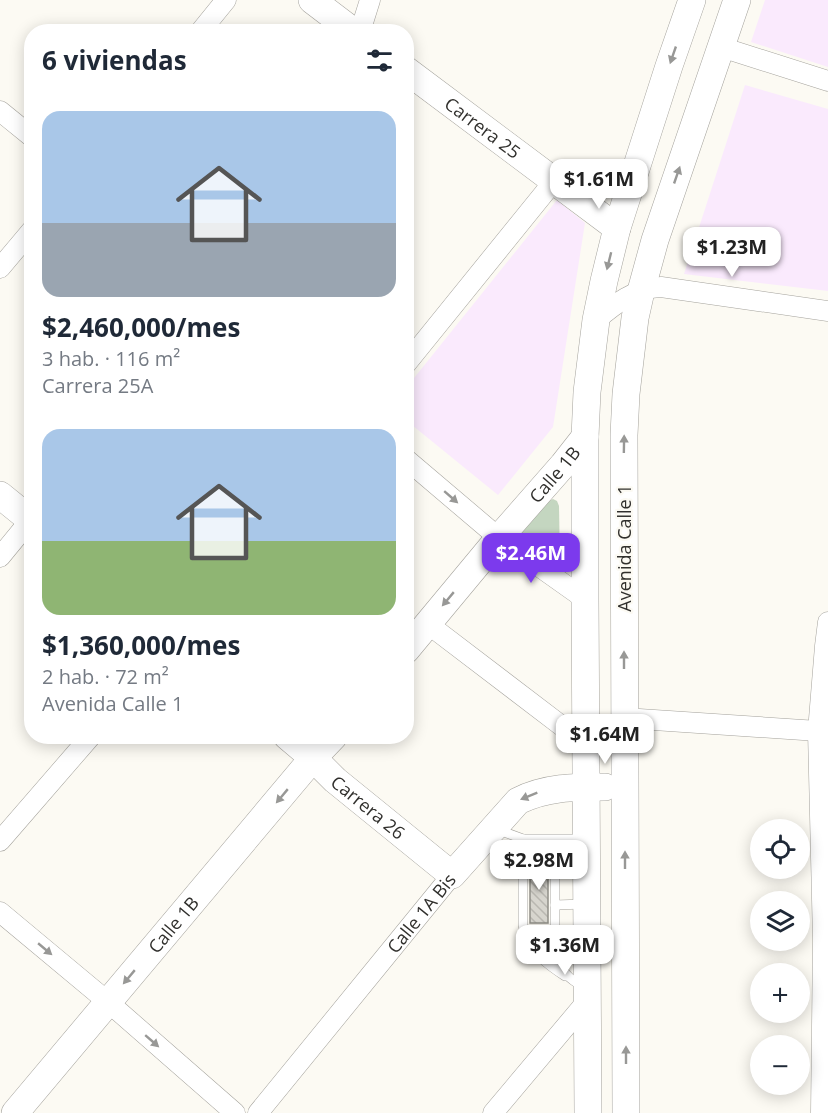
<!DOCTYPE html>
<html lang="es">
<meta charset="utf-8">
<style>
:root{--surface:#fff;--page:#f6f6f7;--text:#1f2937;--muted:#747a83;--accent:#7c3aed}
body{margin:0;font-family:"Open Sans",sans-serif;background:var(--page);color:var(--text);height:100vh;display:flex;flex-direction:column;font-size:22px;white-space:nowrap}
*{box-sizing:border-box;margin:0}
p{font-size:20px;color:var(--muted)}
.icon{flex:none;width:33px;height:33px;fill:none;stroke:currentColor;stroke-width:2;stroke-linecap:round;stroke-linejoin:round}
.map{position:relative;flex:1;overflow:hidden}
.side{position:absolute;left:24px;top:24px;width:390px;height:720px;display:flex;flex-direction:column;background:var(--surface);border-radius:24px;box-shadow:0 3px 15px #0003}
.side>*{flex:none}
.tools{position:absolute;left:750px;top:819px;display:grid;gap:12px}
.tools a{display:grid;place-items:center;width:60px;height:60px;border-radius:50%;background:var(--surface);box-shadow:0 3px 15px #0003;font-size:30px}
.price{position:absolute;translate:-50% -51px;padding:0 14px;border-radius:12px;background:#fff;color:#222;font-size:20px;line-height:39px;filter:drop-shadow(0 2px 3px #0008)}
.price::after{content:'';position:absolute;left:50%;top:36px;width:18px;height:14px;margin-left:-9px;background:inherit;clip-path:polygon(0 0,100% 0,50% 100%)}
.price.current{background:var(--accent);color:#fff}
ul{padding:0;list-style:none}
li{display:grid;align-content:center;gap:12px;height:318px;padding:0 18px}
li span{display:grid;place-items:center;height:186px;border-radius:18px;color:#555}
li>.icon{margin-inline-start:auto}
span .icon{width:108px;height:108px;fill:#fffc;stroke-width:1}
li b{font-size:26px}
h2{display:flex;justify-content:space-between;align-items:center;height:72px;padding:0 18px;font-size:26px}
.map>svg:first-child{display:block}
.commercial{fill:#faeafd}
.grass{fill:#c4d6c0}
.building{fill:url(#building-back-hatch);stroke:#908f88;stroke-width:1.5}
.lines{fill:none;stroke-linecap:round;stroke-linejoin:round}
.lane-casing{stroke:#a4a29c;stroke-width:10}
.street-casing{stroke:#a4a29c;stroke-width:21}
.secondary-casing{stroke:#a4a29c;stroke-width:28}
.lane{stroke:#fff;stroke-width:9}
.street{stroke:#fff;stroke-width:20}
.secondary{stroke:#fff;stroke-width:27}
.oneway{fill:#989896}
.labels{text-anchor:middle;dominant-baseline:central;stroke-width:4.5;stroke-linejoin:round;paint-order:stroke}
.street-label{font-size:18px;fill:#31302d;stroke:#fcfaf3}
</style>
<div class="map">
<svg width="828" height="1113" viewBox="0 0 828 1113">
<defs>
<pattern id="building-back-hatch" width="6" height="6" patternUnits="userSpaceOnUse" patternTransform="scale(1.5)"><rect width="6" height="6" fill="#d7d5ce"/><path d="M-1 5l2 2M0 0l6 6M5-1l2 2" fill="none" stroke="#b9b7b1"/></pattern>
</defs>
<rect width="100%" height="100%" fill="#fcfaf3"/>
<g class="commercial">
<polygon points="765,0 828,0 828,67 751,42"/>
<polygon points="745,85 828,109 828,291 684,274"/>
<polygon points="557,200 585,223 553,427 498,495 407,421 406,388"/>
</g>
<polygon class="grass" points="553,499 557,501 559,506 560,562 557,566 554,566 523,543 520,538 522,531 549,501"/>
<rect class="building" x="530" y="859" width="18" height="64"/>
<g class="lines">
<g class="lane-casing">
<g id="lane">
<polyline points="496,829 523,839 585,839"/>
<path d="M523 839V925C524 929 525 934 526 939 533 954 551 967 565 976"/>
<path d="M555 840V952C561 971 568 979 584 987"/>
<polyline points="555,905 585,904"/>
</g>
</g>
<g class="street-casing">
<g id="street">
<polyline points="200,32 226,0"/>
<polyline points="360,32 370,0"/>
<polyline points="721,47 828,81"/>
<polyline points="0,111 32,137"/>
<polyline points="0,268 32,230"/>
<path d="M596 320C615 304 635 288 661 287L828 311"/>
<polyline points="406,364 554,181"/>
<polyline points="406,459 499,538 585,599"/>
<polyline points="0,557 32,518"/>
<polyline points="428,624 567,730 586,747"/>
<polyline points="624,718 818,731"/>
<polyline points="0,841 91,736"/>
<polyline points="0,912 108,1002 235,1113"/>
<path id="s1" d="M258 1113 452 875"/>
<polyline points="493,1113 588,1000"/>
<polyline points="821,1113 823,940 818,731 825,646 828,622"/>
</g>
</g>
<g class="secondary-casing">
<g id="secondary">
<polyline points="312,0 354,32"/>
<path id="s2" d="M406 70 617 228"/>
<polyline points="0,495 32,521"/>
<path id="s3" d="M406 650 499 538 563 465 585 437"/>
<path id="s4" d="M287 736 313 758 335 780 452 875 518 801C546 787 574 787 605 787"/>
<path id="s5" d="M15 1113 313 758 334 736"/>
<polyline points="588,1113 585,599 585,437 587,392 596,320 604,281 617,228 669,66 692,0"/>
<polyline points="626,1113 624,435 626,394 635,318 641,291 655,240 737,0"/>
</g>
</g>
<use href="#lane" class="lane"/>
<use href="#street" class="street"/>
<use href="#secondary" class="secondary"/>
</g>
<defs><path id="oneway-solid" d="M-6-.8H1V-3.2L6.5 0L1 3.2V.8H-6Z" transform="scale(1.5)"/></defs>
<g class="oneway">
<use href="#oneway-solid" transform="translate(673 55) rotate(109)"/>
<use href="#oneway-solid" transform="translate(677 175) rotate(-71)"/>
<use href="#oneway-solid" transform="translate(609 261) rotate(104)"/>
<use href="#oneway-solid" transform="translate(624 444) rotate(-89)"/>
<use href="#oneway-solid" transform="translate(451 497) rotate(41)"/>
<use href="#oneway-solid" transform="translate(448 599) rotate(130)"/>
<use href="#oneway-solid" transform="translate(624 660) rotate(-90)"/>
<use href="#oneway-solid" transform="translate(282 796) rotate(130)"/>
<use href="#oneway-solid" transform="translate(529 796) rotate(158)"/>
<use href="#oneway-solid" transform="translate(625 860) rotate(-90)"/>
<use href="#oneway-solid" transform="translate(45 949) rotate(40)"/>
<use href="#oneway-solid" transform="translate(129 977) rotate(130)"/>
<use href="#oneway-solid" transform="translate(152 1041) rotate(41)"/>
<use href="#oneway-solid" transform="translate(626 1055) rotate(-90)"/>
</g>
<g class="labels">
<g class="street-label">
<text stroke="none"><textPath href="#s2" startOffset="96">Carrera 25</textPath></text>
<text stroke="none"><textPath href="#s3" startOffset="230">Calle 1B</textPath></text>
<text transform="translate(624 548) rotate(-90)">Avenida Calle 1</text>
<text stroke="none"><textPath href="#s4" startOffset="108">Carrera 26</textPath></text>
<text stroke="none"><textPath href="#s1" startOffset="258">Calle 1A Bis</textPath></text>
<text stroke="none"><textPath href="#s5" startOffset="246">Calle 1B</textPath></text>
</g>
</g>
</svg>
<div class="tools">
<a><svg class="icon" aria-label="locate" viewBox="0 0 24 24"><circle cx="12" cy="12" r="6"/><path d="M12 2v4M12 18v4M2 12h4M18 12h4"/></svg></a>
<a><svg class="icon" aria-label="layers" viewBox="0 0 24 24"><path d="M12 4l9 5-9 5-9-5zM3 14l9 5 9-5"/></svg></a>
<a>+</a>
<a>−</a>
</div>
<b class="price" style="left:599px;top:210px">$1.61M</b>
<b class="price" style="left:732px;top:278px">$1.23M</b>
<b class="price current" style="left:531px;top:584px">$2.46M</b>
<b class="price" style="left:605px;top:765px">$1.64M</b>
<b class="price" style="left:539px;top:891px">$2.98M</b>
<b class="price" style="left:565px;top:976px">$1.36M</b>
<section class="side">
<h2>6 viviendas<svg class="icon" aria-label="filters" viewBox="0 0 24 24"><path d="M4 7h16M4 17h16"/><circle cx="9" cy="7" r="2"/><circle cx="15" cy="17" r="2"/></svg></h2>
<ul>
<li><span style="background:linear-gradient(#a9c7e8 60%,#9aa5b1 0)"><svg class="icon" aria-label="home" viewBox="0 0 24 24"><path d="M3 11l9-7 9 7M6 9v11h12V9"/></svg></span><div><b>$2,460,000/mes</b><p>3 hab. · 116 m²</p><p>Carrera 25A</p></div></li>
<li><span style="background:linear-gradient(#a9c7e8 60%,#8fb573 0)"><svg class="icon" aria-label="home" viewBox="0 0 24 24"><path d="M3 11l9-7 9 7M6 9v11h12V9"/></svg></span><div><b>$1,360,000/mes</b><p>2 hab. · 72 m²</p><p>Avenida Calle 1</p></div></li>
</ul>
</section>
</div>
